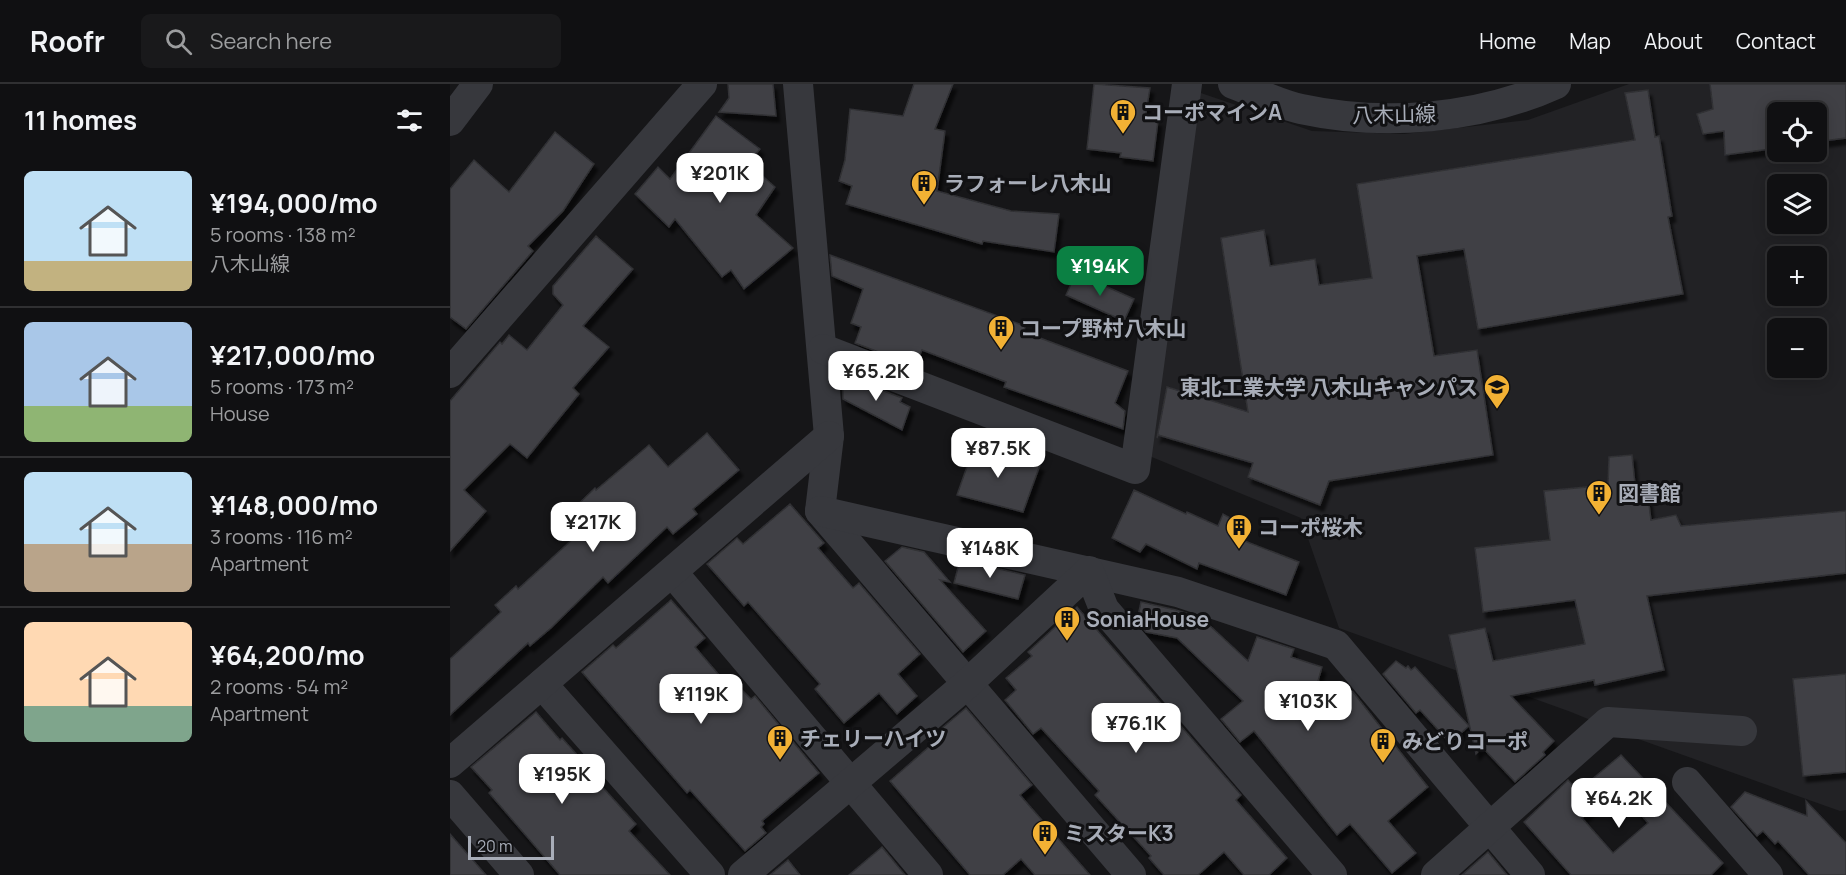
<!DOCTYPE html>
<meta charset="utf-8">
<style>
:root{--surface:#101012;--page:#19191b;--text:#f1f3f6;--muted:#9c9d9f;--line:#303032;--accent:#0b8043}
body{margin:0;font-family:Manrope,"Noto Sans JP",sans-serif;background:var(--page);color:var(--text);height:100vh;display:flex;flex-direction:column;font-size:22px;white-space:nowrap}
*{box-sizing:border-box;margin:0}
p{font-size:20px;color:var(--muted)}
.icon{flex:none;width:33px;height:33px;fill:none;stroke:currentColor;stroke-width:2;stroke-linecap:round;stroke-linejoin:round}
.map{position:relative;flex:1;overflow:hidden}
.details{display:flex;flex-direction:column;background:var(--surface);width:450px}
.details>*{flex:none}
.tools{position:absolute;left:1317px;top:18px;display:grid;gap:12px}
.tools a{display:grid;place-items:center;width:60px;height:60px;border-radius:9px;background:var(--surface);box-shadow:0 3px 15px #0003,0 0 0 2px var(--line);font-size:30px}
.scale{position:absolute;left:18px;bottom:15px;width:86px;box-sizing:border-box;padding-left:6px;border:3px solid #a8adb8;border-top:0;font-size:16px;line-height:21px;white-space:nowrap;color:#a8adb8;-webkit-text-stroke:4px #111113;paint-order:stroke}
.price{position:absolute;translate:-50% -51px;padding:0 14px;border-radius:12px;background:#fff;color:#222;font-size:20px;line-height:39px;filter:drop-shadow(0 2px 3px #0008)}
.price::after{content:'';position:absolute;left:50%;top:36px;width:18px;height:14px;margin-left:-9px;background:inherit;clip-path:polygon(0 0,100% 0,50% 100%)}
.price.on{background:var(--accent);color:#fff}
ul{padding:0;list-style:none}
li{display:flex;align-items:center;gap:18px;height:150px;padding:0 24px}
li+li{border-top:2px solid var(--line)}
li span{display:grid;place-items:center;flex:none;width:168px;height:120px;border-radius:9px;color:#555}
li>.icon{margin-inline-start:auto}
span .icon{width:72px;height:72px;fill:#fffc;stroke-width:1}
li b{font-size:26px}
h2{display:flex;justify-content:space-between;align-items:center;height:72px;padding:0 24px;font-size:26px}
header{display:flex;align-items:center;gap:36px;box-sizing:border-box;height:84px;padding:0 30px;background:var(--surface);border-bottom:2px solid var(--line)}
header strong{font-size:28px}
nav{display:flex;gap:33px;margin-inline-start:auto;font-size:21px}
.search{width:420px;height:54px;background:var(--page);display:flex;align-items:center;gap:15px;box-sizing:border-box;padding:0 21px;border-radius:9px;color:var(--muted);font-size:22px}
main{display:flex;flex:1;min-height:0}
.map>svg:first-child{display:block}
.built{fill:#222225;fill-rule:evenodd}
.building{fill:#404145;stroke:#303034;stroke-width:1.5;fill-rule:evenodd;filter:url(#shadow)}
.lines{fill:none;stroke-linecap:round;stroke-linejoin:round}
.minor{stroke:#37383d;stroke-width:30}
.labels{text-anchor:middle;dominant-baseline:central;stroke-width:6;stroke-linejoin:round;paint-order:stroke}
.poi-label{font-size:21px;font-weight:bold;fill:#a8adb8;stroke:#111113;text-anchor:start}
.street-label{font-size:21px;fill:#a8adb8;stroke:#111113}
</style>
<header>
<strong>Roofr</strong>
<div class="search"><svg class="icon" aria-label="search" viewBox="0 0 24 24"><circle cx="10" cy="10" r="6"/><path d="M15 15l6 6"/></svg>Search here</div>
<nav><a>Home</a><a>Map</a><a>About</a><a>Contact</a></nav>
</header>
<main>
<section class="details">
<h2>11 homes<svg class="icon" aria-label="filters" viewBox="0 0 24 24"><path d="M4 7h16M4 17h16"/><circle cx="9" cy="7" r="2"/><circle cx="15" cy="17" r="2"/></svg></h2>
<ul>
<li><span style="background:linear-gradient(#bfe0f5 75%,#c2b280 0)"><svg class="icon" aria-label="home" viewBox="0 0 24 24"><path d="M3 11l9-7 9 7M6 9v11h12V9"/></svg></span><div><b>¥194,000/mo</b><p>5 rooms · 138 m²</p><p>八木山線</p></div></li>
<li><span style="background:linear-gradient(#a9c7e8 70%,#8fb573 0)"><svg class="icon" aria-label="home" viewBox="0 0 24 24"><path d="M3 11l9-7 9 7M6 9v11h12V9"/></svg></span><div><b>¥217,000/mo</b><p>5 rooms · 173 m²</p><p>House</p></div></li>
<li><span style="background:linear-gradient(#bfe0f5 60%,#b9a48a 0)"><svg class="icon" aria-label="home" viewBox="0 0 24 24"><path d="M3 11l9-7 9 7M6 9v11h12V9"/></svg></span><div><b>¥148,000/mo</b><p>3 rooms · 116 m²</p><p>Apartment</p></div></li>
<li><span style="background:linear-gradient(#ffd9b3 70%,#7fa58c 0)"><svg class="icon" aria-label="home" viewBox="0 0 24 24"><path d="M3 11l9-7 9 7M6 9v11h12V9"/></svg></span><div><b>¥64,200/mo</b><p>2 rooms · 54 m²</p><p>Apartment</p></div></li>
</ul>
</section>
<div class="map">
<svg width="1396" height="791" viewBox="0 0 1396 791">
<defs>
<filter id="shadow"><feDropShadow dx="3.5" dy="6" stdDeviation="1.5" flood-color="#0009"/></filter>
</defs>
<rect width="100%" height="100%" fill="#161618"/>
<path class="built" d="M1179 0H1396V726L1390 727 1177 651 1121 628 889 544 851 434 692 369 745 7 862 47 954 50 1078 36ZM1328 28H1366V68H1328ZM1328 100H1366V140H1328ZM1328 172H1366V212H1328ZM1328 244H1366V284H1328Z"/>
<g class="building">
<polygon points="278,0 323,0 326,32 269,28 279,14"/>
<polygon points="464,0 503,0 485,45 495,47 487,107 561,127 609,130 604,168 533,157 532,160 396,120 402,102 389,97 395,76 400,25 453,32"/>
<polygon points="644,0 700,4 695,35 708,37 703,77 670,73 671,69 637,65"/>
<polygon points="1260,0 1396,0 1396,54 1366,58 1366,28 1328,28 1328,64 1275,71 1274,47 1253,50 1247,30 1263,25"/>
<polygon points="1198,6 1205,53 1209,52 1222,132 1218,133 1233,210 1028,245 1014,165 967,172 984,272 1027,266 1043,371 879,397 870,421 798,393 803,379 708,351 707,354 717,303 798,328 771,154 814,146 820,182 865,175 869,201 922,194 907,100 1185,56 1175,9"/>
<polygon points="266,32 310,65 298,79 325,103 306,131 343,164 294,205 281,186 272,193 225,135 219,143 185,110 208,83 220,95"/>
<polygon points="105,48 144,80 113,127 78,162 83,167 16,245 0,233 0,105 24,76 59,108"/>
<polygon points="146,152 183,185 133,242 159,263 123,304 129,310 77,374 60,360 14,406 36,427 0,467 0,317 50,258 52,260 59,251 77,266 113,221 103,210 103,202"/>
<polygon points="380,171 575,242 574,248 678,287 665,319 675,327 673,345 554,303 556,298 472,266 465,282 405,259 411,243 401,239 413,205 382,192"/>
<polygon points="626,189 684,215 674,237 616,211"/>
<polygon points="393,291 452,314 450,318 460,323 452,346 393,315"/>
<polygon points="257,349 289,386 243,425 247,430 223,450 217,443 158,499 153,493 101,544 80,562 78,559 0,631 0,575 51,528 45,521 66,502 68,505 126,452 111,437 145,404 146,406 199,361 218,383"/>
<polygon points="525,360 590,381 573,428 507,411"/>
<polygon points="1182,371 1185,400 1196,398 1201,436 1226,431 1231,442 1396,427 1396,489 1197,512 1214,586 1145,601 1144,596 1061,612 1104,657 1093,668 1095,671 1065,698 1032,663 1026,670 999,551 1035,544 1043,577 1135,560 1125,516 1033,528 1025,464 1100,456 1094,407 1158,401 1159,373"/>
<polygon points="684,406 736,430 737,428 768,442 773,430 789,439 787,454 849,478 836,511 749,479 747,485 696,460 690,468 662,454"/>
<polygon points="340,420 374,459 368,464 403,504 409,499 470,570 448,590 467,612 447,630 429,609 394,639 365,605 370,600 298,518 294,522 257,480 287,454 293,460"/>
<polygon points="452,463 474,468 500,498 490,496 536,547 513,568 435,477"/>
<polygon points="510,476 575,491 568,515 504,499"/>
<polygon points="221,516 255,554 245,563 282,606 287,601 301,615 305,612 369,689 312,737 314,740 311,743 316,749 295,767 240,706 237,709 132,588 163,561 166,564"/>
<polygon points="691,518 726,526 758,536 757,539 798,577 807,553 844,565 841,573 872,583 868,597 903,608 978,703 938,737 966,769 942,789 900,740 887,751 804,647 790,658 771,635 793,617 727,554 696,548 687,537"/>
<polygon points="627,523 791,711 786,716 837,774 819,791 794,791 774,768 748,791 714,791 699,774 701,772 645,711 649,707 591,644 583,650 555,616 566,606 556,594 582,572 578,568"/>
<polygon points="946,577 956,584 958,582 961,586 965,583 1019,642 1000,659 970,626 966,629 933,590"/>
<polygon points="1396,590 1396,688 1353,692 1343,595"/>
<polygon points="516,624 582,701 570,711 640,791 585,791 571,775 553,791 520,791 440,697 489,654 485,650"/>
<polygon points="86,628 110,656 112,654 139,684 137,686 186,740 179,747 220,791 110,791 39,709 42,706 21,683"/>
<path d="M1171 671 1273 779 1261 791H1121L1074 738 1118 696 1128 707ZM1168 704 1198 739 1163 769 1132 734Z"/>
<polygon points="1295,708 1357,732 1356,717 1396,759 1396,791 1359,791 1328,757 1325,760 1313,747 1307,752 1281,723"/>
<polygon points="0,750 36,791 0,791"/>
<polygon points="432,763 455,791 399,791"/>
<polygon points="1038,768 1057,791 1012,791"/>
<polygon points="338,776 350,791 320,791"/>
</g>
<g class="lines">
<g class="minor">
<polyline points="348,0 379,352 370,427 681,791"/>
<path d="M783 0C805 8 828 20 851 25 934 43 1029 35 1106 0"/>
<polyline points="0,37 28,0"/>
<polyline points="373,265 685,385 737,0"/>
<polyline points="0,289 252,0"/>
<polyline points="370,427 728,508 886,561 1080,791"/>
<polyline points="223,489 478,791"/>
<polyline points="92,600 260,791"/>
<polyline points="0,679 379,352"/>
<polyline points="1237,698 1318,791"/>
<polyline points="0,711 69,791"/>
<polyline points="293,791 517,600 639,487 654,525 882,791"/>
<polyline points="986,791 1158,638 1292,647"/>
</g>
</g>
<defs>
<g id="building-pin" transform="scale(1.35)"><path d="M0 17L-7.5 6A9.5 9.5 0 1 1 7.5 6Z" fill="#f2b134" stroke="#111113"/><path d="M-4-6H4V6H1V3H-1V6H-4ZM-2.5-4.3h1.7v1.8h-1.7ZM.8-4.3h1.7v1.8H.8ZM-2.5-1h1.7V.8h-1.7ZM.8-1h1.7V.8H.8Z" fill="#111"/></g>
<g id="university-pin" transform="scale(1.35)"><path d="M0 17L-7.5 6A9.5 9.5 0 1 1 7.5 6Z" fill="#f2b134" stroke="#111113"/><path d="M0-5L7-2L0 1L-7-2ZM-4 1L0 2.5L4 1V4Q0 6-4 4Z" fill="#111"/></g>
</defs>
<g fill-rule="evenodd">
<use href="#building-pin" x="673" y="28"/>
<use href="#building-pin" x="474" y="99"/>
<use href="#building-pin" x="551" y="244"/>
<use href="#university-pin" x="1047" y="303"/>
<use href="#building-pin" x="1149" y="409"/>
<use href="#building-pin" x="789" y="443"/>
<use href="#building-pin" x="617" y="535"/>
<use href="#building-pin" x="330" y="654"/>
<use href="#building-pin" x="933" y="657"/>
<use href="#building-pin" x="595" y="749"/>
</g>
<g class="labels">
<g class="poi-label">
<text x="692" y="28">コーポマインA</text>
<text x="494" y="99">ラフォーレ八木山</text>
<text x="570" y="244">コープ野村八木山</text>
<text x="1028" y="303" text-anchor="end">東北工業大学 八木山キャンパス</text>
<text x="1168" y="409">図書館</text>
<text x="808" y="443">コーポ桜木</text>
<text x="636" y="535">SoniaHouse</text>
<text x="350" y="654">チェリーハイツ</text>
<text x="952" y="657">みどりコーポ</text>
<text x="614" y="749">ミスターK3</text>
</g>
<g class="street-label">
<text transform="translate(944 30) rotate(-1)">八木山線</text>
</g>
</g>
</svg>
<div class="tools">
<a><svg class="icon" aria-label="locate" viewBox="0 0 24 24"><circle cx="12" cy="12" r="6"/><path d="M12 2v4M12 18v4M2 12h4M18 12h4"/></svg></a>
<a><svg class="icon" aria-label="layers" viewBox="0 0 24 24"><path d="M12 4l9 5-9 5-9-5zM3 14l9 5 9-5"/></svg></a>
<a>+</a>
<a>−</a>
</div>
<div class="scale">20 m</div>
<b class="price" style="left:270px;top:120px">¥201K</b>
<b class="price on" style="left:650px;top:213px">¥194K</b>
<b class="price" style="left:426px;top:318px">¥65.2K</b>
<b class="price" style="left:548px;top:395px">¥87.5K</b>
<b class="price" style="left:143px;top:469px">¥217K</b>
<b class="price" style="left:540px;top:495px">¥148K</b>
<b class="price" style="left:251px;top:641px">¥119K</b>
<b class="price" style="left:858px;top:648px">¥103K</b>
<b class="price" style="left:686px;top:670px">¥76.1K</b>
<b class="price" style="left:112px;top:721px">¥195K</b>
<b class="price" style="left:1169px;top:745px">¥64.2K</b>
</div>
</main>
